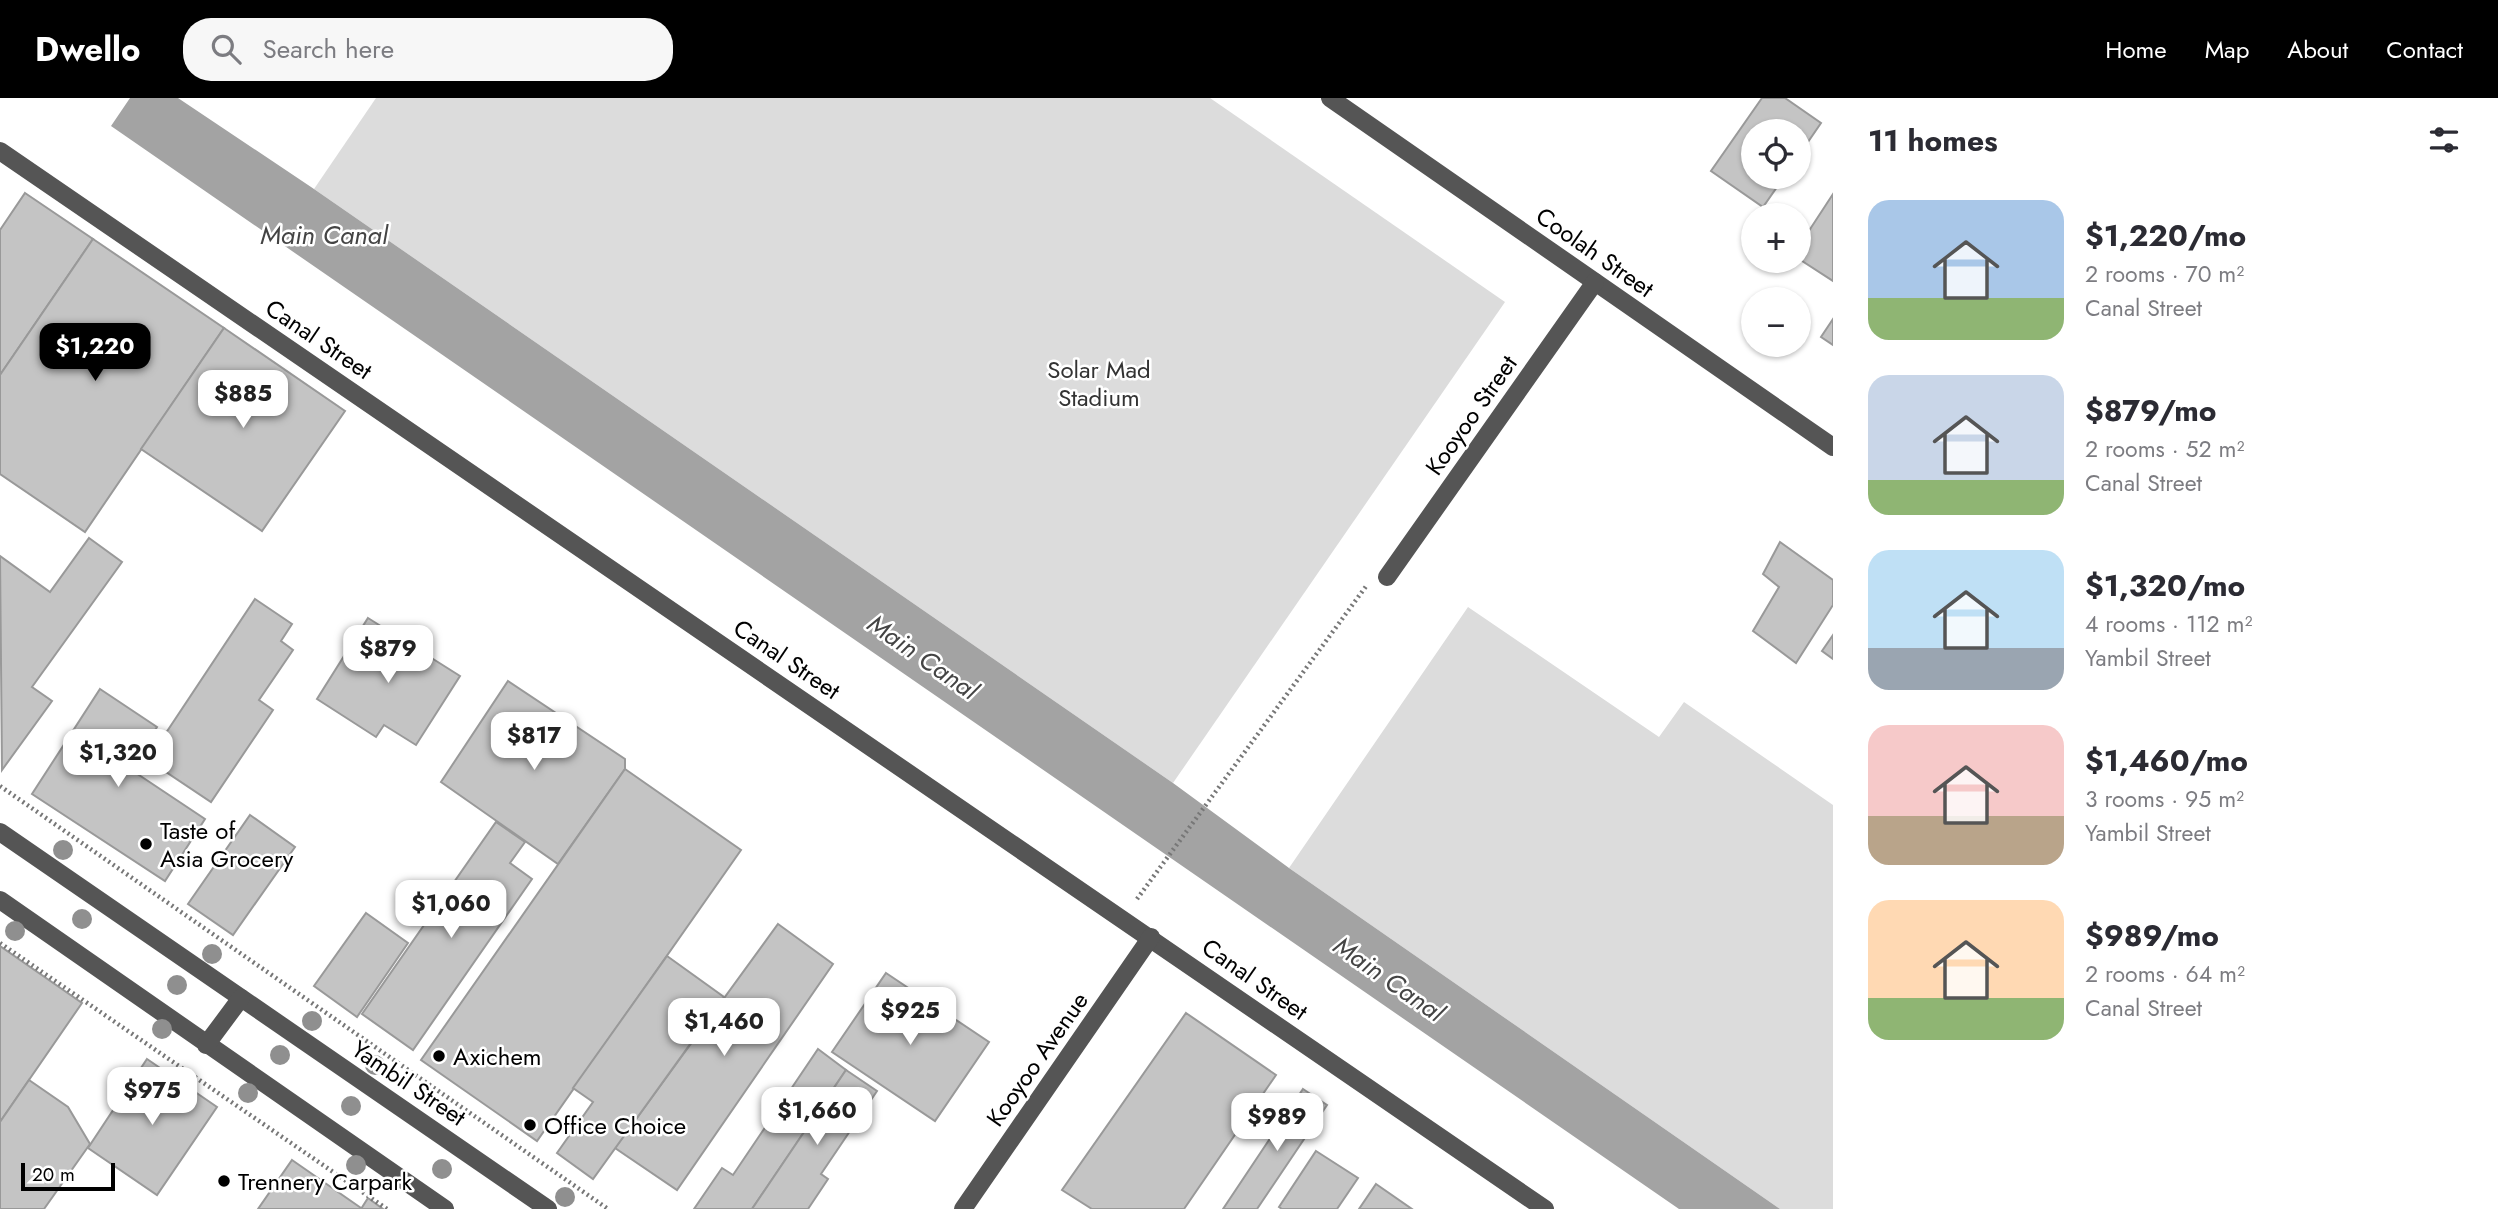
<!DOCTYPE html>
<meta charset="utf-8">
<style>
:root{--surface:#fff;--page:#f7f7f7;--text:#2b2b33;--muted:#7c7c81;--accent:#000}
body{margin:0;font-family:Jost,sans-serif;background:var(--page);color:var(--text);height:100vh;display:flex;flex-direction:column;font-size:26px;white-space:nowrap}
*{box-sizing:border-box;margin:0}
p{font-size:23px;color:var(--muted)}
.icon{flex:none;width:38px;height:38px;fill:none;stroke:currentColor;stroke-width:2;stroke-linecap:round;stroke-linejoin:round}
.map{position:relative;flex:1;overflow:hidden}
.panel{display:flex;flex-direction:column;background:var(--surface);width:665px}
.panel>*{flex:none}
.buttons{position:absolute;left:1741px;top:21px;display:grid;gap:14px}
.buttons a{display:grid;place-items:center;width:70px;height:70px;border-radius:50%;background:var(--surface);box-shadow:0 2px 5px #0004;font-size:35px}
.scale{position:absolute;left:21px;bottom:18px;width:94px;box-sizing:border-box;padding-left:7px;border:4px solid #000;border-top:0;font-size:19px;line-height:24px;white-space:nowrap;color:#000;-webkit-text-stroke:5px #fff;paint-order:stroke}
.price{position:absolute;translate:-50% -60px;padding:0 16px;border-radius:14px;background:#fff;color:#222;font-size:23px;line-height:46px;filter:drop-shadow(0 2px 4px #0008)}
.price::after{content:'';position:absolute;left:50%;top:42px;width:21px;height:16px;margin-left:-10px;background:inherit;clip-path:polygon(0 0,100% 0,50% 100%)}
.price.current{background:var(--accent);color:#fff}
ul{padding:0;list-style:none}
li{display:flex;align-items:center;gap:21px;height:175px;padding:0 35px}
li span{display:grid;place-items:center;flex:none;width:196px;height:140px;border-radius:21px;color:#555}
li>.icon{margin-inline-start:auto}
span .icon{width:84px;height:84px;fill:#fffc;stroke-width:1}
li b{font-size:30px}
h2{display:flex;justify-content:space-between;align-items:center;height:84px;padding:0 35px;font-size:30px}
header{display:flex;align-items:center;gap:42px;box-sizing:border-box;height:98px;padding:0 35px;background:var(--accent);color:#fff}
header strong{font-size:33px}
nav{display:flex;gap:38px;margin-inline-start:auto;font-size:24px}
.search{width:490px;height:63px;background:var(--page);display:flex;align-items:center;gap:18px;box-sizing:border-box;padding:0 24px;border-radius:28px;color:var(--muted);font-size:26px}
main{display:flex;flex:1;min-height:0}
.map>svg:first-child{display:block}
.green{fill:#dcdcdc}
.water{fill:#a3a3a3}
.building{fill:#c4c4c4;stroke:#999;stroke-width:2}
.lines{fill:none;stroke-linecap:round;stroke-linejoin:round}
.path{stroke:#777;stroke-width:4.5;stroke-dasharray:2 3.5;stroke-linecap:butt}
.minor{stroke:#555;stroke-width:18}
.tree{fill:#8f8f8f}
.poi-dot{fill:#000;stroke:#fff;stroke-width:2.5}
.labels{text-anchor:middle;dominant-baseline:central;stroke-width:5;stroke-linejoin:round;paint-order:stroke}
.street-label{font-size:24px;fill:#000;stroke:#fff}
.park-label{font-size:24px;fill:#333;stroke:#fff}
.poi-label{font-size:24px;fill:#000;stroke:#fff;text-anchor:start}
.water-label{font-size:26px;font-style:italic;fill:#444;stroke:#fff}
</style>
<header>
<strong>Dwello</strong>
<div class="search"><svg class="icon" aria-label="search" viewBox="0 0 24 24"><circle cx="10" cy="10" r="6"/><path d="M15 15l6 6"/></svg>Search here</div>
<nav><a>Home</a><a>Map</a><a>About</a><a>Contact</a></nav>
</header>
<main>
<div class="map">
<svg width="1833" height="1111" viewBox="0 0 1833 1111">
<rect width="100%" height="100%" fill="#fff"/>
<g class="green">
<polygon points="376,0 1210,0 1505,204 1173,685 314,91"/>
<polygon points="1468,509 1659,639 1684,604 1833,707 1833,1111 1780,1111 1289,770"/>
</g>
<polygon class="water" points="130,0 178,0 314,91 1173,685 1289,770 1780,1111 1679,1111 111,28"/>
<g class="building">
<polygon points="1762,0 1785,0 1821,25 1799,57 1799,33 1754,33 1754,79 1784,79 1763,109 1711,73"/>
<polygon points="25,95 93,141 0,277 0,132"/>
<polygon points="1833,96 1833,183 1799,161 1799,148"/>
<polygon points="93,141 224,230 85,434 0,376 0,277"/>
<polygon points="1833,221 1833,247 1821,239"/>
<polygon points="224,230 345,313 262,433 141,351"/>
<polygon points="89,440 122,464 32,589 52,603 2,672 0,458 50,494"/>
<polygon points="1780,444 1833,482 1833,507 1796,565 1753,533 1779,489 1763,476"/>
<polygon points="255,501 292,526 281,543 293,552 259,602 273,612 211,704 148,662"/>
<polygon points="368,520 460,578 416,647 384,627 376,639 317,601"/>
<polygon points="1833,537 1833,561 1822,553"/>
<polygon points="508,583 625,661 625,671 558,766 441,684"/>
<polygon points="100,591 157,629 130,671 205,721 165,783 32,696"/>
<polygon points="625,671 741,752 537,1043 421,962"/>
<polygon points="250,717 295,749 233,837 188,806"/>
<polygon points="496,724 525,744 510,765 532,781 413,952 362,916"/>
<polygon points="366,815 408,845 357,919 314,888"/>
<polygon points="778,826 833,866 677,1092 615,1050"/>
<polygon points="0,848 82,905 0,1024"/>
<polygon points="667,858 724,899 593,1081 557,1055 593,1004 573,990"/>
<polygon points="886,875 989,944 935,1023 832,954"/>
<polygon points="1186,915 1276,977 1184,1111 1092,1111 1062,1092"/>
<polygon points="818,951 846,972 752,1111 694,1111 722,1070 733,1077"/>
<polygon points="147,961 217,1009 157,1097 88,1050"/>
<polygon points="846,972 877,993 821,1076 828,1081 808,1111 752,1111"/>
<polygon points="29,982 68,1009 90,1046 44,1111 0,1111 0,1024"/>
<polygon points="1303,991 1327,1007 1257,1111 1223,1111"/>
<polygon points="1316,1053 1358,1080 1337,1111 1282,1111 1279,1109"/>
<polygon points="292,1062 361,1110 361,1111 258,1111"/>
<polygon points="1376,1086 1412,1111 1359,1111"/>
<polygon points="368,1100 383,1111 361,1111"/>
</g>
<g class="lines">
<g class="path">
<polyline points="0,688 608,1111"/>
<polyline points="1137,801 1367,487"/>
<polyline points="0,845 387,1111"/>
</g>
<g class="minor">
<polyline points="1330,0 1833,349"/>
<polyline points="0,53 1545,1111"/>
<polyline points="1387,479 1595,184"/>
<polyline points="0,734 548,1111"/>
<polyline points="0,802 445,1111"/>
<polyline points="206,947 241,900"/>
<polyline points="963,1111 1151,839"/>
</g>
</g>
<g class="tree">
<circle cx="63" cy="752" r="10"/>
<circle cx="82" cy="821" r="10"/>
<circle cx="15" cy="833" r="10"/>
<circle cx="212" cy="856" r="10"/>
<circle cx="177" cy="887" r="10"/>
<circle cx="312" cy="923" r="10"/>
<circle cx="162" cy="931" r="10"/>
<circle cx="280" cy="957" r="10"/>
<circle cx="375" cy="967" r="10"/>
<circle cx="248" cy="995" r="10"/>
<circle cx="351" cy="1008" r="10"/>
<circle cx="356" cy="1067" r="10"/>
<circle cx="442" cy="1071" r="10"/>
<circle cx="565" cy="1099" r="10"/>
</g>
<g class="poi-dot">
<circle cx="146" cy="746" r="7"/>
<circle cx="439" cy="958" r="7"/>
<circle cx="530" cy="1027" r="7"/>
<circle cx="224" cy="1083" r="7"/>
</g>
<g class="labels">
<g class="street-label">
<text transform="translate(1595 154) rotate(35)">Coolah Street</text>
<text transform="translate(319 241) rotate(34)">Canal Street</text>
<text transform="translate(1471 317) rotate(-55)">Kooyoo Street</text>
<text transform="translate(787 561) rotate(34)">Canal Street</text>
<text transform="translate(1255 881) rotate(35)">Canal Street</text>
<text transform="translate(1037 961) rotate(-55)">Kooyoo Avenue</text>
<text transform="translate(409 985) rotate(34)">Yambil Street</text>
</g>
<g class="park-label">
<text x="1099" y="271">Solar Mad<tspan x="1099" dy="28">Stadium</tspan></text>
</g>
<g class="poi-label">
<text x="160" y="732">Taste of<tspan x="160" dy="28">Asia Grocery</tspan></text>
<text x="453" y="958">Axichem</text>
<text x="544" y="1027">Office Choice</text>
<text x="238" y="1083">Trennery Carpark</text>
</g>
<g class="water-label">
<text x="324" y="137">Main Canal</text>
<text transform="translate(923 559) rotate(35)">Main Canal</text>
<text transform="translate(1389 881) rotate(35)">Main Canal</text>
</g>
</g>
</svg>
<div class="buttons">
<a><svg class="icon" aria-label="locate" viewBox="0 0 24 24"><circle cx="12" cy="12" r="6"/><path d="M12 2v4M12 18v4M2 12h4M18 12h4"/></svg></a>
<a>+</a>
<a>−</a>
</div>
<div class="scale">20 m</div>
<b class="price current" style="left:95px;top:285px">$1,220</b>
<b class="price" style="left:243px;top:332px">$885</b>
<b class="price" style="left:388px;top:587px">$879</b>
<b class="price" style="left:534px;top:674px">$817</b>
<b class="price" style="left:118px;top:691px">$1,320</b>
<b class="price" style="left:451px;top:842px">$1,060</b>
<b class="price" style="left:910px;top:949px">$925</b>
<b class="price" style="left:724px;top:960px">$1,460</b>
<b class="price" style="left:152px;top:1029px">$975</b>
<b class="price" style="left:817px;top:1049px">$1,660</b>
<b class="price" style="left:1277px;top:1055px">$989</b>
</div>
<section class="panel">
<h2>11 homes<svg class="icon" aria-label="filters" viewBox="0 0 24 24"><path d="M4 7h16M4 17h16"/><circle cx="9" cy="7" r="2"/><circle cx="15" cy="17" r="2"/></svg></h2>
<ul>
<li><span style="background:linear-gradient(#a9c7e8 70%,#8fb573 0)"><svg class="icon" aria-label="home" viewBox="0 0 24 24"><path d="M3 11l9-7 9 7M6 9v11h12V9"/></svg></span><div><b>$1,220/mo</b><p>2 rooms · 70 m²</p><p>Canal Street</p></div></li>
<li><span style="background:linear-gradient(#c9d6e8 75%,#8fb573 0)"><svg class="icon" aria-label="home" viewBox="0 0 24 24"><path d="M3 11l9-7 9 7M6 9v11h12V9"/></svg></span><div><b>$879/mo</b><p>2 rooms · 52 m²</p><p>Canal Street</p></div></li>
<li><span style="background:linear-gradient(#bfe0f5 70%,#9aa5b1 0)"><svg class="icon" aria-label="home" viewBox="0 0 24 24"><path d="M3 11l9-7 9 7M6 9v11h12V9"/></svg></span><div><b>$1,320/mo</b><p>4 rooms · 112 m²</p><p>Yambil Street</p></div></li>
<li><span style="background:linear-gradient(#f6c9c9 65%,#b9a48a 0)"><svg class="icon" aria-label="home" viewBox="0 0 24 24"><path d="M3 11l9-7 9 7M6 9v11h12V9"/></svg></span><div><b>$1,460/mo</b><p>3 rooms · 95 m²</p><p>Yambil Street</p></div></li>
<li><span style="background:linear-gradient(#ffd9b3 70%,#8fb573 0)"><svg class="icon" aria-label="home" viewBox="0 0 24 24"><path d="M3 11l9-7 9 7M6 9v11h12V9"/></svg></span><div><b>$989/mo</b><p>2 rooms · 64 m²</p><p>Canal Street</p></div></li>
</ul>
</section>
</main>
